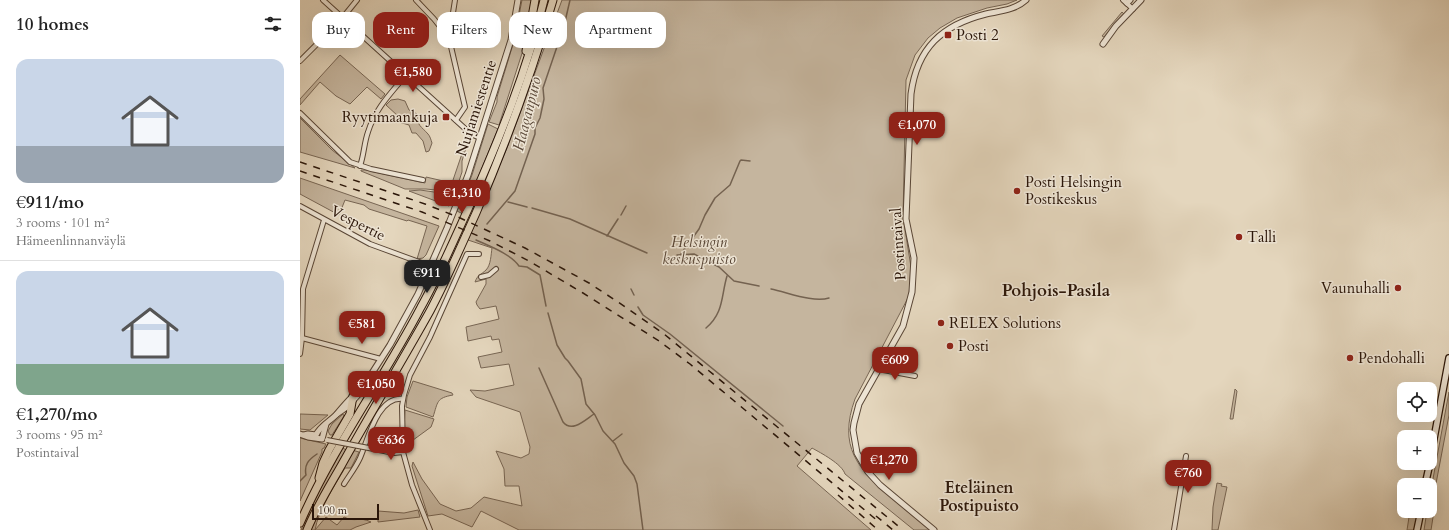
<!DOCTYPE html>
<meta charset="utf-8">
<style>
:root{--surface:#fff;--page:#f2f2f2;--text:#222;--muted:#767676;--line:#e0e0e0;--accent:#8f2418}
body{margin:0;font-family:Cardo,serif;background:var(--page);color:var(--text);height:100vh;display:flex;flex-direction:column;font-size:15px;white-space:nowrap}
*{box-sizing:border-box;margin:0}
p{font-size:13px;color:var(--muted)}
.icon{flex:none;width:22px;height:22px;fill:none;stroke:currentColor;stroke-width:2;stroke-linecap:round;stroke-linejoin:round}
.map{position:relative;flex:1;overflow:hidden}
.sheet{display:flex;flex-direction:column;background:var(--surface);width:300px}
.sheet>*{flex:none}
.banner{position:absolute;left:12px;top:12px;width:380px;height:36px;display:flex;gap:8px}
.fabs{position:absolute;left:1097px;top:382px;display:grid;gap:8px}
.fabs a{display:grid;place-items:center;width:40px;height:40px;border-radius:8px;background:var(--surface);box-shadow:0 4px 16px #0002;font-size:20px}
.scale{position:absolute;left:12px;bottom:10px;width:67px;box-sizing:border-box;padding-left:4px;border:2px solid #2b1609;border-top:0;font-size:11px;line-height:14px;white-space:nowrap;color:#2b1609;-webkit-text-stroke:3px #ede4d4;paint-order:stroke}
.price{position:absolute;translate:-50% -34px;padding:0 9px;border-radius:8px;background:var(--accent);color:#fff;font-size:13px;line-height:26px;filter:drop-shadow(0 1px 2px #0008)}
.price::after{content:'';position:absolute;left:50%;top:24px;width:12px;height:9px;margin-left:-6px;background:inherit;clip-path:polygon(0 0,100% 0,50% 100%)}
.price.selected{background:#222;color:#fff}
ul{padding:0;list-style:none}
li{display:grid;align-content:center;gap:8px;height:212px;padding:0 16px}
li+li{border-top:1px solid var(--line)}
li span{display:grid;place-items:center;height:124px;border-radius:12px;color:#555}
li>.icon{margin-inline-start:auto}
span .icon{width:72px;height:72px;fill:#fffc;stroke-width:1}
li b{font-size:17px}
h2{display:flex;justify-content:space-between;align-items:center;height:48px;padding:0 16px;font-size:17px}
.tag{padding:0 14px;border-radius:12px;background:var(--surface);box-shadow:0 4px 16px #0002;font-size:14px;line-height:36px}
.tag.selected{background:var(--accent);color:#fff}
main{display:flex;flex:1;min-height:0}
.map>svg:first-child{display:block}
.green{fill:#c5b59e;stroke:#786654}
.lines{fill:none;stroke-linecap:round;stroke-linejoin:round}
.stream{stroke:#746250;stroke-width:1.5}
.minor-casing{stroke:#594636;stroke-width:6}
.tertiary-casing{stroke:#594636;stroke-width:7}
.secondary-casing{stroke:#2b1609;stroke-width:8}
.trunk-casing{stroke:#2b1609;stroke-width:9}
.minor{stroke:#ede4d4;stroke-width:4}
.tertiary{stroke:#ede4d4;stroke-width:5}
.secondary{stroke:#ede4d4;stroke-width:5.5}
.trunk{stroke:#e4d6bd;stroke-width:7}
.rail{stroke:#2b1609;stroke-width:1.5;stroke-dasharray:7 7;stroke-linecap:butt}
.minor-bridge-casing{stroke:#594636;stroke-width:6;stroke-linecap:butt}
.minor-bridge{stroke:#ede4d4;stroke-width:4}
.poi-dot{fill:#8f2418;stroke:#ede4d4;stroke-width:1.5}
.labels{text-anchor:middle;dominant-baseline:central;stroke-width:3;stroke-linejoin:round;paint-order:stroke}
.poi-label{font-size:15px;fill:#2b1609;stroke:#ede4d4;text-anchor:start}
.street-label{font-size:15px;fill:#2b1609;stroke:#ede4d4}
.park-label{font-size:15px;font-style:italic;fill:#594636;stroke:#ede4d4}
.water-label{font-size:16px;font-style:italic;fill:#5c4939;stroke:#ede4d4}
.neighbourhood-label{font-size:16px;font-weight:bold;fill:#2b1609;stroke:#ede4d4}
.quarter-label{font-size:17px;font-weight:bold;fill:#2b1609;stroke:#ede4d4}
</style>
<main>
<section class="sheet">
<h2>10 homes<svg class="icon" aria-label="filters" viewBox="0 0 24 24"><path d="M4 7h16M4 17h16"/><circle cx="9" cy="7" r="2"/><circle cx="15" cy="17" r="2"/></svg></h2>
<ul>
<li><span style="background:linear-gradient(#c9d6e8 70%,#9aa5b1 0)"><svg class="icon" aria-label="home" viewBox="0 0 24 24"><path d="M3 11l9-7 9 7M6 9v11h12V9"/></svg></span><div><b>€911/mo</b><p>3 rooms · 101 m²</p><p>Hämeenlinnanväylä</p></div></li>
<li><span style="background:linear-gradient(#c9d6e8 75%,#7fa58c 0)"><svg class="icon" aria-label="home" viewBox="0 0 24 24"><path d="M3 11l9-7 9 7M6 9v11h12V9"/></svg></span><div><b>€1,270/mo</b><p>3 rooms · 95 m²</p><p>Postintaival</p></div></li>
</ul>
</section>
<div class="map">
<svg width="1149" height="530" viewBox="0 0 1149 530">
<rect width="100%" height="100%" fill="#e4d6bd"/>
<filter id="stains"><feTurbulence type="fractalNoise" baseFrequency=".005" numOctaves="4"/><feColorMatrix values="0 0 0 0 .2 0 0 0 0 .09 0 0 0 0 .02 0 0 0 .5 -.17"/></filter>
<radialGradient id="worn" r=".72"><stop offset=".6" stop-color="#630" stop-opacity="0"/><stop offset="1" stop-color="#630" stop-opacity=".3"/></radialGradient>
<g class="green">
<polygon points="222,0 232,0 225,44 199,125 189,122 197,102 197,97 214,41"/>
<path d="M262 0H717L707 4 687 8 657 18 640 28 628 38 615 55 606 80 603 217 611 267 609 296 555 399C538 446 557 469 592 498 604 509 617 519 630 530H614L545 474C542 464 521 453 512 448L497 466 571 530H219L181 511 172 527 142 514 128 516 112 466 113 462 122 479 140 504 156 511 171 508 184 497 222 506 219 486H205L204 469 196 451 221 458 229 454 230 447 220 412 176 397 170 390 185 391 214 385 209 364 181 368 178 357 202 352 199 339 192 340 191 336 168 341 166 327 199 319 196 306 180 309 177 305 176 302 186 284V279L175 282C178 274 181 275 186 270 191 265 191 254 192 248L168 240 209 143Z"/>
<polygon points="822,12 824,14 804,37 802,36"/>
<polygon points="40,55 85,94 81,99 67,87 50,104 36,96 20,82 0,105 0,99"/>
<path d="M98 99 105 101 109 110 117 114C117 126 121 126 128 134 130 136 131 140 132 143L129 151 126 152 123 141 116 133H112L109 125 99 122 100 120 97 117 98 116 86 105 91 100Z"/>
<polygon points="0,118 32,150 55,168 0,152"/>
<polygon points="188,124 198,129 163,214 157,211 172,175"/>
<polygon points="167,139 167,145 162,161 162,172 156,190 154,192 126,189 105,189 61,171 61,170 65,170 125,183 126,177 152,183"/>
<polygon points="0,178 139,226 126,255 123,258 117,259 127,226 108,220 107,221 69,209 64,205 45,200 39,215 0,194"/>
<polygon points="120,190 148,194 152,197 149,206 109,191"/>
<path d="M113 381 152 393 153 395C136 398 138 402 133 417L106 407 107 397Z"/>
<polygon points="935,389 937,391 933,419 930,419"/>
<polygon points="1149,392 1149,415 1131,510 1134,511 1131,530 1124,530 1127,511 1130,511 1130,495"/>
<polygon points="105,410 134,419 131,427 109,443 106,441 104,429"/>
<polygon points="0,414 28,415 10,430 0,429"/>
<polygon points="43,414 44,416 32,435 30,435 28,431 32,424"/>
<polygon points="0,438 26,444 24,448 22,449 22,452 0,501"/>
<polygon points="43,448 46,450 25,487 4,530 1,530 20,489"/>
<path d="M52 450 59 452 51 468H45C35 485 18 511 15 530H10L16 516Z"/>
<polygon points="917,483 922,484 921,486 927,487 918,530 912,530 913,507"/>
<polygon points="118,510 120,517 78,522 78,511 104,513"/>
<polygon points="1110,511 1118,511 1114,530 1107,530"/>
<path d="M26 517 37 525 44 517C55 523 59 516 71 522L56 527 50 530H15Z"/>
</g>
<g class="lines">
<g class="stream">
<polyline points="208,202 227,207"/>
<polyline points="232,208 270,219 347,253"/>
<polyline points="321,215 326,206"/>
<polyline points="187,224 215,191 235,134 235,128 240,118 244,99 243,88 264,26 270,0"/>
<polyline points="307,236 318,219"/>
<path d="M176 240C189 246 211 254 219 266L227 267 240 275 246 306"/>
<polyline points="381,254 399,229 405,215 415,198 430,185 440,161 441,160 450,161"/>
<polyline points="377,255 394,254 419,267 434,281 459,286"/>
<polyline points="331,289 334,295"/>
<path d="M471 289C487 292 513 303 529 298"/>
<polyline points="338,307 343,315 370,334 483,426"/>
<polyline points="248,313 257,345 265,358 268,361 281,379 286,404 295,415 303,431 315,444 324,463 334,476 337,484 343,530"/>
<path d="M406 328C424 313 421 296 427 276"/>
<path d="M239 368 263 422C272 433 285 420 294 414"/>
<polyline points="313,441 322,434"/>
<path d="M0 481 6 475C4 465 8 460 17 454"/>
</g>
<g class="minor-casing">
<g id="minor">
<polyline points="23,0 171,134 180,138"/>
<polyline points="116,0 134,19 149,38"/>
<polyline points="155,0 149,38 165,107 156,120"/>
<polyline points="823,0 833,9"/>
<polyline points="0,61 40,21 57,0"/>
<polyline points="0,113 50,162 71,169 123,180"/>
<path d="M60 166C64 155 64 143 68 132 75 109 91 93 106 75"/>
<polyline points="0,206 70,244 130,266"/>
<polyline points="181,277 189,275 196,269"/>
<polyline points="2,338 81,359"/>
<polyline points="0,354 2,338 3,289 24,220"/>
<polyline points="578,369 615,376"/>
<polyline points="79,450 94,453 103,452"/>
<path d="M44 484C49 476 56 467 60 458 68 440 77 396 103 399"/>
<polyline points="130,530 112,485 103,452 102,406 104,395 110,375 130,337 167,254 179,254"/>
<polyline points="874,530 886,456"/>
</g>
</g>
<g class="tertiary-casing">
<g id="tertiary">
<polyline points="827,3 830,0"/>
<polyline points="803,44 816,26 841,0"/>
<polyline points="37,414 47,407 58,395 90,345 118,294 147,228 168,175 211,40 218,0"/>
<polyline points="0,434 8,437 22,439 26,424"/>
<path d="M4 435 8 434 16 435C20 426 29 422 36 415 41 409 47 402 53 396"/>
<path d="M634 530 580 485 568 472 557 453 553 430 554 423 559 404 603 326 612 292 614 258 606 219 611 94C617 48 642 25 686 14 700 11 715 10 726 0"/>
</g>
</g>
<g class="secondary-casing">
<g id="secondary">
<polyline points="1130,460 1149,358"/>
<polyline points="1125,485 1130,463"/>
<polyline points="1117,530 1121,511"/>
</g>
</g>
<g class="trunk-casing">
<g id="trunk">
<polyline points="226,51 235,0"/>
<polyline points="19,478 23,463 29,450 50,414 53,396"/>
<path d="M0 523C33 447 83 380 121 307 139 275 154 240 169 207 199 140 227 71 244 0"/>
<path d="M7 530C16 508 29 487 41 466 70 414 101 363 130 311 147 279 161 246 176 213 206 143 232 73 253 0"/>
</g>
</g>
<use href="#minor" class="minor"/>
<use href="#tertiary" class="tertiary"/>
<use href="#secondary" class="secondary"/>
<use href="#trunk" class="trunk"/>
<g class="rail">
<polyline points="0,162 125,204 158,217 225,248 289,283 318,302 364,334 603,530"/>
<polyline points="0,171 122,212 190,241 229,261 283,293 359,341 390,364 579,522"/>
<polyline points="538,495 578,530"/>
<polyline points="576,516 593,530"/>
</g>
<g class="minor-bridge-casing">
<polyline id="minor-bridge" points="27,440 79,450"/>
</g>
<use href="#minor-bridge" class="minor-bridge"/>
</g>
<g class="poi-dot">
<rect x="644" y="31" width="8" height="8" rx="2"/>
<rect x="142" y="113" width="8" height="8" rx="2"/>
<circle cx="717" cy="191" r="4"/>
<circle cx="939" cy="237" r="4"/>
<circle cx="1098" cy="288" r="4"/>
<circle cx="641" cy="323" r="4"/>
<circle cx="650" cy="346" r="4"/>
<circle cx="1050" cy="358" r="4"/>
</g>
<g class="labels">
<g class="poi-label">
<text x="656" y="35">Posti 2</text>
<text x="138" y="117" text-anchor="end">Ryytimaankuja</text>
<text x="725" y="182">Posti Helsingin<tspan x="725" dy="17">Postikeskus</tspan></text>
<text x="947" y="237">Talli</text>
<text x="1090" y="288" text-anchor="end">Vaunuhalli</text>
<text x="649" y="323">RELEX Solutions</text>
<text x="658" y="346">Posti</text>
<text x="1058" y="358">Pendohalli</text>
</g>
<g class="street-label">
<text transform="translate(176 108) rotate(-72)">Nuijamiestentie</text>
<text transform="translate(58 223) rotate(27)">Vespertie</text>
<text transform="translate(598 244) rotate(-94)">Postintaival</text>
</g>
<g class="park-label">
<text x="399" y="242">Helsingin<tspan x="399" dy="17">keskuspuisto</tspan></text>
</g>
<g class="water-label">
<text transform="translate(227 114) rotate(-76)">Haaganpuro</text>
</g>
<g class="neighbourhood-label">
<text x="679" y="488">Eteläinen<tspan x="679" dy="18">Postipuisto</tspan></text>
</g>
<g class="quarter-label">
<text x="756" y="290">Pohjois-Pasila</text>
</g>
</g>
<rect width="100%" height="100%" filter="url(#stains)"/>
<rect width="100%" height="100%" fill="url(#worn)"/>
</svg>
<div class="fabs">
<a><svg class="icon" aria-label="locate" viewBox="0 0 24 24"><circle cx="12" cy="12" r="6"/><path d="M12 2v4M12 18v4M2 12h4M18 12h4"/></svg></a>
<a>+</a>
<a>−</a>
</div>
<div class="scale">100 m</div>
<b class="price" style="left:113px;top:93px">€1,580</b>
<b class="price" style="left:617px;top:146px">€1,070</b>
<b class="price" style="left:162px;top:214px">€1,310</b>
<b class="price selected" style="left:127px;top:294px">€911</b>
<b class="price" style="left:62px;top:345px">€581</b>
<b class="price" style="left:595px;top:381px">€609</b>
<b class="price" style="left:76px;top:405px">€1,050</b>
<b class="price" style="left:91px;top:461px">€636</b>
<b class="price" style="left:589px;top:481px">€1,270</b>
<b class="price" style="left:888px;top:494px">€760</b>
<div class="banner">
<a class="tag">Buy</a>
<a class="tag selected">Rent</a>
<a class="tag">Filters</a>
<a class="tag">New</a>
<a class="tag">Apartment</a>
</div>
</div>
</main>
